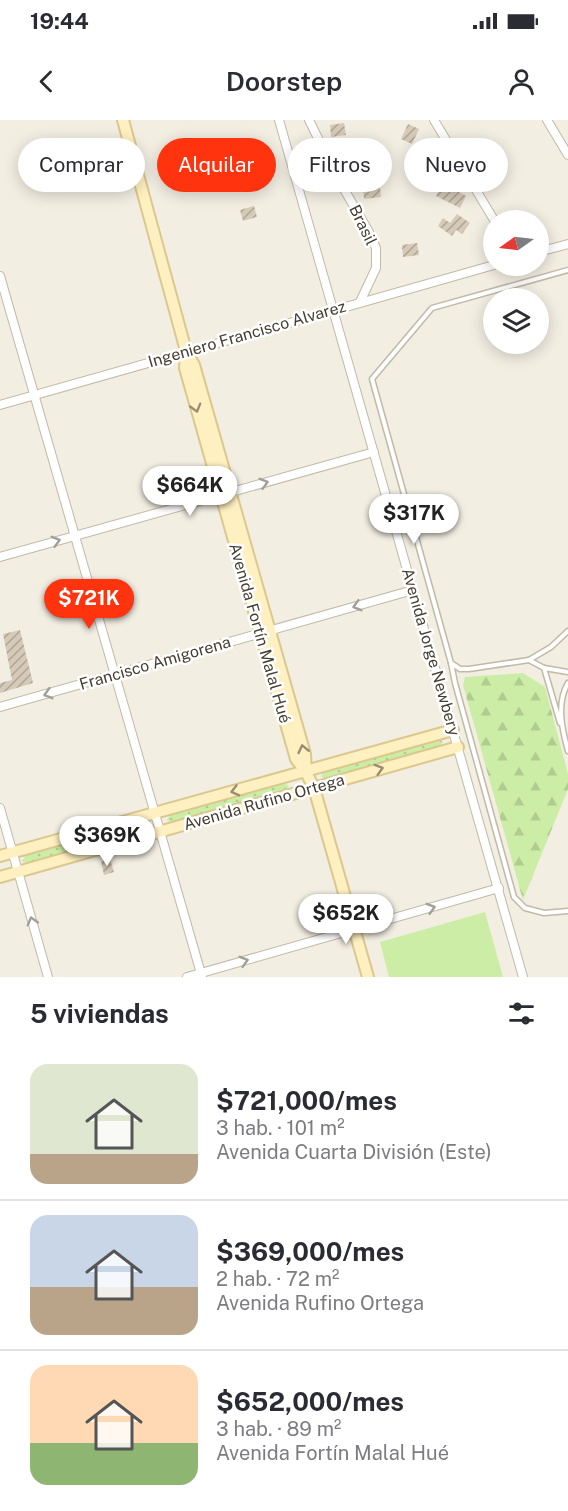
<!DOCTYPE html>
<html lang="es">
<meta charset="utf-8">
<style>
:root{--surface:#fff;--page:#f2f2f3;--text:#2b2b33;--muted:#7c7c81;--line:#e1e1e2;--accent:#ff330e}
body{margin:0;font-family:"Public Sans",sans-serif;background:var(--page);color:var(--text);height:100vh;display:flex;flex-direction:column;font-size:22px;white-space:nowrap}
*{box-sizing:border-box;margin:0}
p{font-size:20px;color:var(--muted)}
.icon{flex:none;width:33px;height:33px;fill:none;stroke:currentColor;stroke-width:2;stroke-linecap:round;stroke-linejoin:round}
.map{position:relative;height:857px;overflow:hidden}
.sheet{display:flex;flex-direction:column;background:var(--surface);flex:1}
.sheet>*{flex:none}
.banner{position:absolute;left:18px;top:18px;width:532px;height:54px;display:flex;gap:12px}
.needle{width:39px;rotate:256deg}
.fabs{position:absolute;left:483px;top:90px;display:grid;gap:12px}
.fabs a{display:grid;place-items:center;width:66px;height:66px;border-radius:50%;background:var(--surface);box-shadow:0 3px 15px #0003;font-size:30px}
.price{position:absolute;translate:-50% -51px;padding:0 14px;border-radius:21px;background:#fff;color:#222;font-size:20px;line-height:39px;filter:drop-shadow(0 2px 3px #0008)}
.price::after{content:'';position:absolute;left:50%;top:36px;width:18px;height:14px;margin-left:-9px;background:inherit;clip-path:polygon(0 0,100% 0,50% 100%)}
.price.active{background:var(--accent);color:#fff}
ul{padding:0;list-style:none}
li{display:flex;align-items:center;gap:18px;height:150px;padding:0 30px}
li+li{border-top:2px solid var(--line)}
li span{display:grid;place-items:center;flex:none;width:168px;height:120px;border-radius:18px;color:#555}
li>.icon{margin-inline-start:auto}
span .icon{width:72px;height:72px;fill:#fffc;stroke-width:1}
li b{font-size:26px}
h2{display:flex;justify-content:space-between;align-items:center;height:72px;padding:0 30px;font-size:26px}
.tag{padding:0 21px;border-radius:27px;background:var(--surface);box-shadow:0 3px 15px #0003;font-size:21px;line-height:54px}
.tag.active{background:var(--accent);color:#fff}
.status{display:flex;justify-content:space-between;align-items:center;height:42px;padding:0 30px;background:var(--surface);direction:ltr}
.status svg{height:16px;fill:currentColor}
header{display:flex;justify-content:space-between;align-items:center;height:78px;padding:0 30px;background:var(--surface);font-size:27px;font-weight:600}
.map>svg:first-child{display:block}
.grass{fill:url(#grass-dots)}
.forest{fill:url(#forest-firs)}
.pitch{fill:#cceda6}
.building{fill:url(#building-hatch)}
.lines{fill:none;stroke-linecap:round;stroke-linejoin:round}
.lane-casing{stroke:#c2b9a7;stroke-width:7}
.street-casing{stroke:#c2b9a7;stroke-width:10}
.secondary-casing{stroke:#dbc88e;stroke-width:14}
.lane{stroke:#fff;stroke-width:4}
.street{stroke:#fff;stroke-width:8}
.secondary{stroke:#fff0c1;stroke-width:10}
.oneway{stroke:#998e72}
.oneway2{stroke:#a29e98}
.labels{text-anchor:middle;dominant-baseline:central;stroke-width:5;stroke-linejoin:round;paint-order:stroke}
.street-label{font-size:16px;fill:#453e32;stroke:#fff}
</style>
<div class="status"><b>19:44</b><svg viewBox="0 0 49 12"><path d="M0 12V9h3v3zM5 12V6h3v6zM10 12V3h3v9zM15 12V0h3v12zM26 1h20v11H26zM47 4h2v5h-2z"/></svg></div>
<header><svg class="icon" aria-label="back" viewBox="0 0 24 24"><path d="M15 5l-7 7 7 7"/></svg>Doorstep<svg class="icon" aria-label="person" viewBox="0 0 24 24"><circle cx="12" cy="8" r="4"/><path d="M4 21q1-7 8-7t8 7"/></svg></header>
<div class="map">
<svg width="568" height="857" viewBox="0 0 568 857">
<defs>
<pattern id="grass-dots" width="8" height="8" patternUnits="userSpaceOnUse" patternTransform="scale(1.5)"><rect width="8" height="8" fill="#cceda6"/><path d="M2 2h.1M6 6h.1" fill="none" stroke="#b1cc8f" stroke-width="1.8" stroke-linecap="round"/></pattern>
<pattern id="forest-firs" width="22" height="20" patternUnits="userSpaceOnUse" patternTransform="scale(1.5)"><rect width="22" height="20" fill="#cceda6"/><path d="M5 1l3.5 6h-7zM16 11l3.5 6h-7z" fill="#b1cc8f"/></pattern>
<pattern id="building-hatch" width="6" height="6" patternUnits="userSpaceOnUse" patternTransform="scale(1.5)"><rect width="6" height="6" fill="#d5cab7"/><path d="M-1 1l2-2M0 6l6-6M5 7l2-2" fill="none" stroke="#afa595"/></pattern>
</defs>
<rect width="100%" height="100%" fill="#f3eee2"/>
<g class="grass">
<polygon points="438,619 443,622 440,627 326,659 321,656 324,651"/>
<polygon points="284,663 289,666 286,671 172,703 167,700 170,695"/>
<polygon points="138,704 143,707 140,712 27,744 22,741 25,736"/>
</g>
<polygon class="forest" points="523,553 545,567 568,654 568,669 523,780 463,565 465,557"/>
<polygon class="pitch" points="485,792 503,857 389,857 380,822"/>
<g class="building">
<polygon points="344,3 346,15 331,17 330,5"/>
<polygon points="408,4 419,9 412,24 401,19"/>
<polygon points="362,24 364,46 346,48 344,25"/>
<polygon points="417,29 436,37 431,51 411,44"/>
<polygon points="480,34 495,38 492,48 478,44"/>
<polygon points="379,57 381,77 364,79 362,59"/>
<polygon points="443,63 466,76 460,88 436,76"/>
<polygon points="254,86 257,97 243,101 240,90"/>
<polygon points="457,94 470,103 462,114 456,110 452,116 438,106 443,98 450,103"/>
<polygon points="417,123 419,135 403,137 402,125"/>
<polygon points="20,510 33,563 0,573 0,563 12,560 3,514"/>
<polygon points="110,739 114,752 104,755 101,741"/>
</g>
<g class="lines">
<g class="lane-casing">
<g id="lane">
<polyline points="568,150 432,188 372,259 451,543 460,549 469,549 529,540 551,527 568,511"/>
<polyline points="529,540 544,548 560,603"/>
<polyline points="451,543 455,563 514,777 525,788 544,793 568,791"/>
<polyline points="544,548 568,552"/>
<path d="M568 563C556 584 562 609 568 631"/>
</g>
</g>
<g class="street-casing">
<g id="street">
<polyline points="279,0 523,857"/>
<polyline points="309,0 338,59 369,112 376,128 376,148 360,182"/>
<polyline points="434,0 494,100"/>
<polyline points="547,0 568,35"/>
<polyline points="538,132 568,124"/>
<polyline points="0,156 202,857"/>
<polyline points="0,285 494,145"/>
<polyline points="0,437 374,332"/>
<polyline points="0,587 413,470"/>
<polyline points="0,688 48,857"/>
<polyline points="187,857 499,768"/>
</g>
</g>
<g class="secondary-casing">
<g id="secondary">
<polyline points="123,0 186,231 185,248 296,639 306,652 305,634 194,245 186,231"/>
<polyline points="306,652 314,668 368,857"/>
<polyline points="0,736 453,610"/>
<polyline points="0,757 458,627"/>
</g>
</g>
<use href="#lane" class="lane"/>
<use href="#street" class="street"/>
<use href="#secondary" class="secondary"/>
</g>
<defs><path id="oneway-chevron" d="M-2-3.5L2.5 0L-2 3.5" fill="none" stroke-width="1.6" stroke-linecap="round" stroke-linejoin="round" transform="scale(1.5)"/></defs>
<g class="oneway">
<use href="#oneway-chevron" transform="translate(196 288) rotate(74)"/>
<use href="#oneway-chevron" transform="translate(303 629) rotate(-103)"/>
<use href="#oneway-chevron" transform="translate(379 649) rotate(-16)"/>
<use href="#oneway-chevron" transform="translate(235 671) rotate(165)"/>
</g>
<g class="oneway2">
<use href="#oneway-chevron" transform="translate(264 363) rotate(-16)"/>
<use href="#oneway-chevron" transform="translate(56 421) rotate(-16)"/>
<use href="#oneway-chevron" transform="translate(357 486) rotate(164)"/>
<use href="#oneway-chevron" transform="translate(48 574) rotate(164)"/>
<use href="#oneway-chevron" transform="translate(431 788) rotate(-16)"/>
<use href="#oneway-chevron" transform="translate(32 801) rotate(-106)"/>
<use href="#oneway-chevron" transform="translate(244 841) rotate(-16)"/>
</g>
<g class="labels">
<g class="street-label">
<text transform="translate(363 105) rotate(64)">Brasil</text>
<text transform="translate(247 214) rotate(-16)">Ingeniero Francisco Alvarez</text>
<text transform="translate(260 513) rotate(74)">Avenida Fortín Malal Hué</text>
<text transform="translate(431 532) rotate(74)">Avenida Jorge Newbery</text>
<text transform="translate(155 543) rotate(-16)">Francisco Amigorena</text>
<text transform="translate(264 682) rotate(-16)">Avenida Rufino Ortega</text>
</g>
</g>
</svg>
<div class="fabs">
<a><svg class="needle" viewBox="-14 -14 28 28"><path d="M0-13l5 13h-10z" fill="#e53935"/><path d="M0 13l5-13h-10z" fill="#7c7c81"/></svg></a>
<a><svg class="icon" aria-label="layers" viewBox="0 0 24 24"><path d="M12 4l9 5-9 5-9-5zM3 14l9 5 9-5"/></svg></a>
</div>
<b class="price" style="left:190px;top:397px">$664K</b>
<b class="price" style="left:414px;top:425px">$317K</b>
<b class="price active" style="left:89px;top:510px">$721K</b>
<b class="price" style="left:107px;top:747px">$369K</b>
<b class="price" style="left:346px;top:825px">$652K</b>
<div class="banner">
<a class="tag">Comprar</a>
<a class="tag active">Alquilar</a>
<a class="tag">Filtros</a>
<a class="tag">Nuevo</a>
</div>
</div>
<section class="sheet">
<h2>5 viviendas<svg class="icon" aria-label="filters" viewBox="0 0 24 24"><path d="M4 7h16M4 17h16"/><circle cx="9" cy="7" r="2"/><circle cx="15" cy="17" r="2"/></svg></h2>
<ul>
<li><span style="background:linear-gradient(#dfe7d0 75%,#b9a48a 0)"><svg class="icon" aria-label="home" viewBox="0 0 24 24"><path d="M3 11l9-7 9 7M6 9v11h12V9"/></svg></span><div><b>$721,000/mes</b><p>3 hab. · 101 m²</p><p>Avenida Cuarta División (Este)</p></div></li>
<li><span style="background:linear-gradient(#c9d6e8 60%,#b9a48a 0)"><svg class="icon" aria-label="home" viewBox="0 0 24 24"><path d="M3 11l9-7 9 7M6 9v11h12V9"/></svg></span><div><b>$369,000/mes</b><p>2 hab. · 72 m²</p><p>Avenida Rufino Ortega</p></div></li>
<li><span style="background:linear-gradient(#ffd9b3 65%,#8fb573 0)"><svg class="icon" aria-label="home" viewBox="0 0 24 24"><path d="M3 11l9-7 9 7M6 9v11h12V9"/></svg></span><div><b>$652,000/mes</b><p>3 hab. · 89 m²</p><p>Avenida Fortín Malal Hué</p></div></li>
</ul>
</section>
